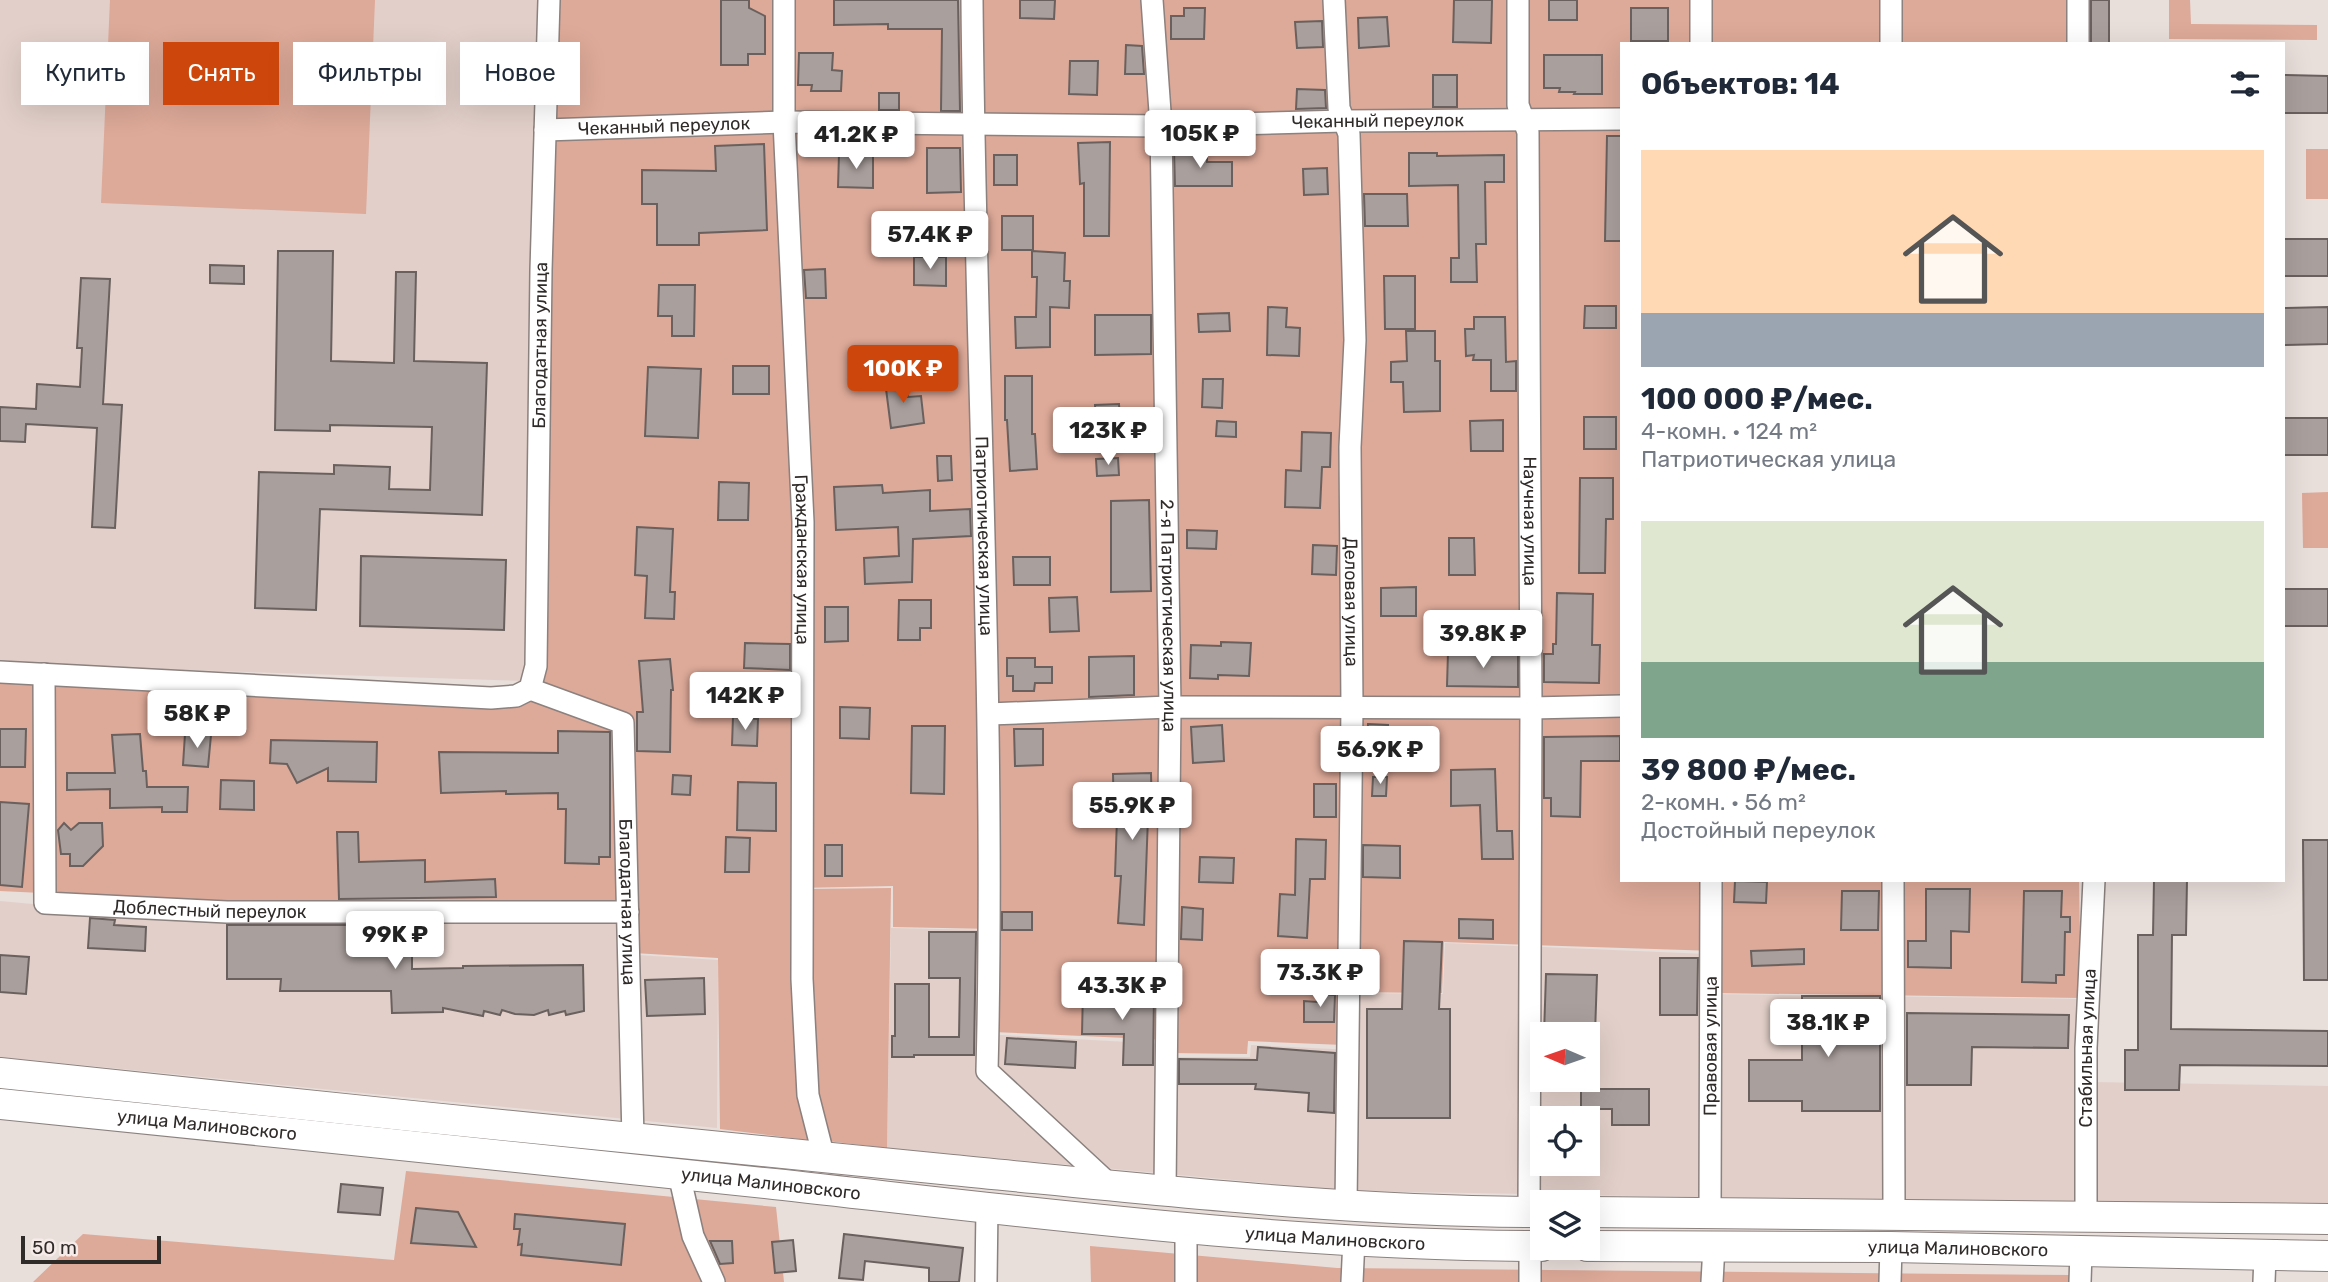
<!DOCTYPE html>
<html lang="ru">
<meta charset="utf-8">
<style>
:root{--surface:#fff;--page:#f6f6f7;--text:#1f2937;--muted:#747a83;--accent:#cd470c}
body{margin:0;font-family:Rubik,sans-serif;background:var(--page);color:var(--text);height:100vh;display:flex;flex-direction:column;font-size:26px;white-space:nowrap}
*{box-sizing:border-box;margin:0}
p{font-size:23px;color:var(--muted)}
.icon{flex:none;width:38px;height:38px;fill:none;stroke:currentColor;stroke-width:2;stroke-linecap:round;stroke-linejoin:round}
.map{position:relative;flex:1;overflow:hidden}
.details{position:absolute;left:1620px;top:42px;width:665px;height:840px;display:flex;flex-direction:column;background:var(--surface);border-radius:0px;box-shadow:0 7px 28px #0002}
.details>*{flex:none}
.guide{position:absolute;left:21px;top:42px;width:665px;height:63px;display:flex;gap:14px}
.needle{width:46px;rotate:272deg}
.fabs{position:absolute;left:1530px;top:1022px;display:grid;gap:14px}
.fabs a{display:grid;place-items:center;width:70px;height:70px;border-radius:0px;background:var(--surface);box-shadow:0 7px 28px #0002;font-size:35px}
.scale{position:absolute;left:21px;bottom:18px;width:140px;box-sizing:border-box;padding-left:7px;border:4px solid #2f2b29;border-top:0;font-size:19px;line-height:24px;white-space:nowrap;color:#2f2b29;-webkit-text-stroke:5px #f6ebe8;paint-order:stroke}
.price{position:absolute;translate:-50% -60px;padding:0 16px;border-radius:7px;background:#fff;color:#222;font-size:23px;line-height:46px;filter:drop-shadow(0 2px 4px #0008)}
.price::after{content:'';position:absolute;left:50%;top:42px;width:21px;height:16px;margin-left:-10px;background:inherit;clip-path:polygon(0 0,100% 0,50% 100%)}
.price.current{background:var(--accent);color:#fff}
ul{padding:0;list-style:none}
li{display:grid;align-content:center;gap:14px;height:371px;padding:0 21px}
li span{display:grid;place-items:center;height:217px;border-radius:0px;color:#555}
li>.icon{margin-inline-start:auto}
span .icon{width:126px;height:126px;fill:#fffc;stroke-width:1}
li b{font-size:30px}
h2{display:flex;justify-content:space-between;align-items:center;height:84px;padding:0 21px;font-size:30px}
.pill{padding:0 24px;border-radius:0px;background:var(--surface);box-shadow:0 7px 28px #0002;font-size:24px;line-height:63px}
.pill.current{background:var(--accent);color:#fff}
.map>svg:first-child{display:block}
.built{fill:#e2cfc9;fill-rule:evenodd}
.green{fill:#dda998}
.building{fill:#a99f9c;stroke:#6a615e;stroke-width:2}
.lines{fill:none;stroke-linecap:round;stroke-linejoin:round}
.minor-casing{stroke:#8b817e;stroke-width:24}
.highway-casing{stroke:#8b817e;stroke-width:32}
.minor{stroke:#fff;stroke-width:21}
.highway{stroke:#fff;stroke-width:30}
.labels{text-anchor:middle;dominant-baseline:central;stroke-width:6;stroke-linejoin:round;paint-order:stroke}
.street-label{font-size:18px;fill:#2f2b29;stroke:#f6ebe8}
</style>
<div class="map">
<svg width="2328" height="1282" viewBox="0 0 2328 1282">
<rect width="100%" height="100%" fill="#e8deda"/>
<g class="built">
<polygon points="0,0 541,0 525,681 0,664"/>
<polygon points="0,901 43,905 620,918 621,954 718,960 717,1128 0,1057"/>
<path d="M891 928 985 930 984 1034 1163 1044V1057H1250L1251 1045 1352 1050 1354 993 1443 994 1445 943 1706 954V994L2081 999 2090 1082 2328 1086V1205L2083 1204 1352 1191 887 1148ZM1542 1034H1587V1080H1542ZM1542 1118H1587V1164H1542Z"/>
</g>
<g class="green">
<polygon points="110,0 375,0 366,214 101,203"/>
<polygon points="557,0 2066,0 2066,44 1622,44 1622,880 2079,880 2081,998 1716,993 1716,951 1444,942 1442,993 1345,992 1344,1045 1248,1041 1247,1054 1171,1053 1171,1040 993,1032 994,929 893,927 893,886 797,888 815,1141 720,1129 718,958 634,953 634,905 312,906 0,891 0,678 539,698"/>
<polygon points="2169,0 2190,0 2191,24 2317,25 2317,40 2169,39"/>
<rect x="2306" y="149" width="22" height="50"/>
<polygon points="2328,492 2328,548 2303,548 2302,493"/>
<polygon points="891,888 887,1148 827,1141 813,1090 807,889"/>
<polygon points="406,1171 776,1207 784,1282 33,1282 83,1234 394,1260"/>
<polygon points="1090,1246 1337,1268 2071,1275 2071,1282 1091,1282"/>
</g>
<g class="building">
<polygon points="721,0 749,0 749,8 765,16 765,54 748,54 748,65 721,65"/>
<polygon points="834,0 958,0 960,111 941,111 942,29 888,29 888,24 834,25"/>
<polygon points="1020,0 1055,0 1054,19 1020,18"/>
<polygon points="1454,0 1492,0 1491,43 1453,42"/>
<rect x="1549" y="0" width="28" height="20"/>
<rect x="2091" y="0" width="18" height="44"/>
<polygon points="1184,8 1205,8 1204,39 1171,39 1171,16 1184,16"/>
<rect x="1631" y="8" width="37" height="33"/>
<polygon points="1387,17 1389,46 1359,48 1358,18"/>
<polygon points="1322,21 1323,47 1297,48 1295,22"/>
<polygon points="1126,45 1142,46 1144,74 1125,74"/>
<polygon points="799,53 833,53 832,70 842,71 841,91 811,91 812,85 798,85"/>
<polygon points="1544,55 1602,55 1602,94 1574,94 1575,92 1559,92 1560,88 1544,88"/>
<polygon points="1070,61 1098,61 1097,95 1069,94"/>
<rect x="1433" y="75" width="24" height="32"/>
<polygon points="2284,75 2328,76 2328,113 2284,113"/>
<polygon points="1297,89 1325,90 1326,108 1296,109"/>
<rect x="879" y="93" width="20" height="17"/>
<polygon points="1607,136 1622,136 1621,241 1605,241"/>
<polygon points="1110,142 1109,236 1084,236 1084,183 1080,184 1078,143"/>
<polygon points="764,144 767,230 699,233 699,245 657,245 657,204 642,204 642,170 716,171 715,146"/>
<polygon points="927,148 960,148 961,192 927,193"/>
<polygon points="1174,150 1207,150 1207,162 1232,162 1232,186 1175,186"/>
<polygon points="1409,153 1437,153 1437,156 1504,155 1504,182 1485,182 1486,244 1476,244 1477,282 1451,282 1451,258 1459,258 1458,185 1409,186"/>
<polygon points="839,154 873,155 873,188 838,187"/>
<rect x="994" y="155" width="23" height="30"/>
<polygon points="1327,168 1328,194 1304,195 1303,169"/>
<polygon points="1364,194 1407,194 1408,226 1365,226"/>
<rect x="1002" y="216" width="31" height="34"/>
<rect x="2284" y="239" width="44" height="37"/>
<polygon points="278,251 333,251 331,361 394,363 396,272 416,272 414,361 487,363 482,515 320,509 316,610 255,608 259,472 334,474 334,465 390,467 389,489 430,490 432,427 330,425 330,431 275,430"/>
<polygon points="1032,251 1065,253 1064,281 1070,281 1069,308 1050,307 1050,347 1016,348 1015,317 1036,317 1037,277 1032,277"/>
<polygon points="914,257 946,257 946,286 914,285"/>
<polygon points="210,265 244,266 244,284 210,283"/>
<polygon points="825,269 826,298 806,298 804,270"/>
<polygon points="1384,276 1415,276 1415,329 1385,329"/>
<polygon points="81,278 110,279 103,404 122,405 115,528 92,527 97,428 26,424 25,442 0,441 0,407 36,409 37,384 80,387 82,348 77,348"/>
<polygon points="659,285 695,285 694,336 672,336 672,316 658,316"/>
<polygon points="1585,306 1616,306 1616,328 1584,328"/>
<polygon points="1268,307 1287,308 1286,327 1300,328 1299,356 1267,355"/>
<polygon points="2328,307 2328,344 2284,345 2284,308"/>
<polygon points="1229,313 1230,331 1199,332 1198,314"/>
<polygon points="1095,315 1151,315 1151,354 1095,355"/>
<polygon points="1474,317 1505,317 1506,362 1516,361 1516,391 1491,391 1491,360 1473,360 1474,355 1466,356 1465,329 1474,329"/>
<polygon points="1406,331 1435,331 1435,361 1440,361 1440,411 1404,412 1403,382 1391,382 1391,362 1407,361"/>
<rect x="733" y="366" width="36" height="28"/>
<polygon points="648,367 701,369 698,438 645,436"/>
<polygon points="1005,376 1032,376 1032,434 1035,434 1037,469 1010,471 1007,420 1005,420"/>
<polygon points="905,378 908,397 921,396 924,423 891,428 885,381"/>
<polygon points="1203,379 1223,379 1222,408 1202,407"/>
<polygon points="1119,404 1120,420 1096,421 1095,405"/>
<rect x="1584" y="417" width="32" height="32"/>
<rect x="2284" y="418" width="44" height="37"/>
<polygon points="1503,420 1503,451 1471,451 1470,421"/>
<polygon points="1217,421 1236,422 1236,437 1216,436"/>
<polygon points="1302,432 1331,433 1330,467 1322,467 1320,508 1285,507 1286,470 1301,471"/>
<polygon points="937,456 951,456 952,480 938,481"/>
<polygon points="1118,458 1119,475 1097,476 1096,459"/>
<polygon points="1580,478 1613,478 1613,519 1606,519 1605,573 1579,573"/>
<polygon points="719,482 749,483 748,520 718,520"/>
<polygon points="882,485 883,493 930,490 930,511 970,509 971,536 913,539 912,582 865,584 864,558 899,556 898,527 836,530 834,487"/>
<polygon points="1149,500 1151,591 1111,592 1111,501"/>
<polygon points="637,527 673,529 670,592 675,592 674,619 645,618 647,576 635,575"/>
<polygon points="1187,530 1217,531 1216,549 1187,548"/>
<polygon points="1449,538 1474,538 1475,575 1449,575"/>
<polygon points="1313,545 1337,546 1336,575 1312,574"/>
<polygon points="361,556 506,560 504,630 360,626"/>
<polygon points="1013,557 1050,557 1050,585 1014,585"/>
<polygon points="1416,587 1416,616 1381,616 1381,588"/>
<rect x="2284" y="589" width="44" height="37"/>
<polygon points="1557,593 1593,594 1592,645 1600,645 1599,683 1544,682 1544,654 1553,654 1553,644 1556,644"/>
<polygon points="1077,597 1079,631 1050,632 1049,598"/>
<polygon points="899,600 931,600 931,628 920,628 920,640 898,640"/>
<polygon points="825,607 848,607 848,641 825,642"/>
<polygon points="1221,642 1251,643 1249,676 1218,675 1218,679 1190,678 1191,645 1221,646"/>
<polygon points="745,643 790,644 790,670 744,668"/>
<polygon points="1448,652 1518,653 1518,687 1447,686"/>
<polygon points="1134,656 1134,695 1089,697 1089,657"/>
<polygon points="1007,658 1035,658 1035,667 1052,667 1052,683 1035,683 1034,691 1013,691 1013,676 1007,676"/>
<polygon points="670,659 673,690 671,690 670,752 637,751 637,712 643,712 639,661"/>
<polygon points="840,707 870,708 869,739 840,738"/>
<polygon points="733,717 758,719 757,746 732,745"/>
<polygon points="1368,724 1388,725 1387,755 1367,754"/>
<polygon points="1222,725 1224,761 1193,763 1191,727"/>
<polygon points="912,726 945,726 944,794 911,793"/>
<polygon points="0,729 26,729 25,767 0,767"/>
<polygon points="1014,729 1043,729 1043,765 1015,766"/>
<polygon points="558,731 610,732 610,857 599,857 599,864 565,863 566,809 558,809 558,793 506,794 506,791 441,793 439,752 558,753"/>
<polygon points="140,734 143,771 146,771 147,787 188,787 187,812 162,812 162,807 110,808 110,789 67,790 67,773 115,773 112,735"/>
<polygon points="185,734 211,735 208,767 183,765"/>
<polygon points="1620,736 1620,761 1581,761 1580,817 1551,816 1551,798 1544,798 1544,737"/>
<polygon points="271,740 377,742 376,782 328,781 328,768 297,783 287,764 270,763"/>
<polygon points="1495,769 1497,831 1512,831 1513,859 1482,859 1480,805 1451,806 1451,770"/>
<polygon points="1151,773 1152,817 1148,817 1144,925 1118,923 1121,876 1115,876 1117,818 1114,818 1113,774"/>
<polygon points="673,775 691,776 690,795 672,794"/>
<polygon points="1373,777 1387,777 1386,796 1372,796"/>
<polygon points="221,780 254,781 254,810 220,809"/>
<polygon points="738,782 776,783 776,831 737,830"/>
<rect x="1314" y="784" width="22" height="33"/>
<polygon points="0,802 29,804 22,887 0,885"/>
<polygon points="64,823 71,830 79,823 102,823 103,846 83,866 70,866 70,854 61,854 58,830"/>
<polygon points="337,832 358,832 359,862 425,860 425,882 495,879 496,897 339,899"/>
<polygon points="726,837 750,838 749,872 725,872"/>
<polygon points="1296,839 1326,840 1325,879 1310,879 1307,938 1278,936 1280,894 1295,895"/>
<polygon points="2303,840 2328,840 2328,980 2304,980"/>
<rect x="825" y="845" width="17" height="31"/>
<polygon points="1363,845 1400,846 1400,878 1363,877"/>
<polygon points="1200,857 1234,858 1233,883 1199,882"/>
<polygon points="2154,880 2187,880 2186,935 2172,935 2171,1029 2328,1031 2328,1066 2180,1065 2179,1090 2125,1090 2125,1050 2138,1050 2138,935 2153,935"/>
<polygon points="1735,881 1767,882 1766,903 1734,902"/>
<polygon points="1926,889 1970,889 1969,932 1951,931 1951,968 1908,967 1908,941 1926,941"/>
<polygon points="1842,891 1879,891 1878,930 1841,930"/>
<polygon points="2024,891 2062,891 2061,917 2070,917 2070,932 2065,932 2064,975 2056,975 2056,983 2022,982"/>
<polygon points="1182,907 1203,909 1202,940 1181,939"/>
<rect x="1002" y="912" width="30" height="18"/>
<polygon points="90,918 115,920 114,925 146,927 145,951 88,948"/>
<polygon points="1459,919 1493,920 1493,939 1459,938"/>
<polygon points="227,925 412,925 412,969 463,968 463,966 583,965 584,1011 566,1015 565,1011 549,1015 548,1010 534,1015 515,1014 502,1010 500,1015 484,1011 483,1016 443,1008 443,1012 392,1013 391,991 280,991 281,979 227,979"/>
<polygon points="929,932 976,932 974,1055 914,1055 914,1057 892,1057 892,1036 895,1036 895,984 929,984 929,1037 959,1037 960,978 929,978"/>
<polygon points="1404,941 1442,942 1439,1009 1450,1009 1450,1118 1367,1118 1367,1009 1402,1009"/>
<polygon points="1804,949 1804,964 1752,966 1751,951"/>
<polygon points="0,955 29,957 26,994 0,992"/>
<polygon points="1660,958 1698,958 1697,1015 1660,1015"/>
<polygon points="1546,974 1597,975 1595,1034 1544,1034"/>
<polygon points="704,978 705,1014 647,1016 645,980"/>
<polygon points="1083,990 1115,990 1115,995 1154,995 1153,1065 1123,1065 1124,1034 1082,1034"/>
<polygon points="1317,994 1335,995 1334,1022 1304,1022 1304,1001 1317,1002"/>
<polygon points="1802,996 1880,996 1880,1111 1802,1111 1802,1101 1749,1101 1749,1060 1802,1060"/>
<polygon points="1907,1013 2069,1015 2068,1048 1972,1047 1971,1085 1907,1085"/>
<polygon points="1007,1038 1076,1042 1075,1068 1005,1064"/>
<polygon points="1258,1047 1335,1053 1334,1113 1308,1111 1309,1093 1255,1089 1256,1084 1179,1084 1179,1059 1257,1060"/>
<polygon points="1581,1089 1649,1089 1649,1125 1612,1125 1612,1109 1581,1109"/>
<polygon points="341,1184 383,1188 380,1215 338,1212"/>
<polygon points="416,1208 458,1212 476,1247 411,1243"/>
<polygon points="515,1214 625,1224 621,1265 521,1255 522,1244 518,1245 520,1229 514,1229"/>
<polygon points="844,1234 963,1248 959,1282 929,1282 929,1268 865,1261 863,1280 839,1278"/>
<polygon points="793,1240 796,1271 775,1273 772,1242"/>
<polygon points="710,1241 732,1241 733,1263 720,1264"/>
</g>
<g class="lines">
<g class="minor-casing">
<g id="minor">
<path id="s1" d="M784 0V122L803 522 802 979 808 1095 824 1158"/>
<path id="s2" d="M972 0C975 357 996 714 987 1071L1110 1185"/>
<path id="s3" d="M1152 0 1161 126 1170 707 1165 1191"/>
<path id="s4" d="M1334 0 1339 108 1349 134 1355 340 1350 447 1352 707 1346 1206"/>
<path id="s5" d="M1518 0V105L1528 132 1531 708 1529 1212"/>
<polyline points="1701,0 1701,44"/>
<polyline points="1891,0 1891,44"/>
<polyline points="2078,0 2078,44"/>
<path id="s6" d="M545 130 784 122 1161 126 1344 121 1622 119"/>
<path id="s7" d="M0 672 491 698 516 696 530 689 536 666 541 270 549 0"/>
<path id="s8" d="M44 674 45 903 227 912H628"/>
<path id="s9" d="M530 689 623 723 633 1139"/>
<polyline points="989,714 1170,707 1531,708 1622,706"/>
<polyline points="1893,880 1894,1213"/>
<polyline points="679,1174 693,1236 714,1282"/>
<path id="s10" d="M1710 1212 1711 880"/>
<path id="s11" d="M2086 1218V1048L2094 880"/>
<polyline points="1186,1228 1186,1282"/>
<polyline points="986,1282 987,1207"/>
<polyline points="1352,1282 1354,1239"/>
<polyline points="1530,1282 1530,1246"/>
<polyline points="1712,1282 1714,1246"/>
<polyline points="1890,1282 1891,1247"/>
<polyline points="2080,1282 2081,1252"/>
<polyline points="2264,1282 2265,1256"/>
</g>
</g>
<g class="highway-casing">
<g id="highway">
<path d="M0 1073C317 1106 635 1140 952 1170 1148 1189 1345 1212 1542 1212"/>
<path id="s12" d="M0 1104C258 1131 516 1155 774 1184 1029 1212 1285 1246 1542 1246"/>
<polyline points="1587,1212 2328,1219"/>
<path id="s13" d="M1587 1246 1891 1247 2328 1256"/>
</g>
</g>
<use href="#minor" class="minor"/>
<use href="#highway" class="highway"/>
</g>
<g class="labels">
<g class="street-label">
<text stroke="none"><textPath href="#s6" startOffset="833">Чеканный переулок</textPath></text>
<text stroke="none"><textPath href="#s6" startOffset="119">Чеканный переулок</textPath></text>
<text stroke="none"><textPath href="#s7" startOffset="877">Благодатная улица</textPath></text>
<text stroke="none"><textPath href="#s5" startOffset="523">Научная улица</textPath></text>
<text stroke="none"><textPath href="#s2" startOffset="536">Патриотическая улица</textPath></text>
<text stroke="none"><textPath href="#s1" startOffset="560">Гражданская улица</textPath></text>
<text stroke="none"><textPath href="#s4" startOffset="604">Деловая улица</textPath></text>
<text stroke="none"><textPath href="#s3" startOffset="616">2-я Патриотическая улица</textPath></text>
<text stroke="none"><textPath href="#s9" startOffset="278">Благодатная улица</textPath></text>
<text stroke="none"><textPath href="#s8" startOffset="394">Доблестный переулок</textPath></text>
<text stroke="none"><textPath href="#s10" startOffset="166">Правовая улица</textPath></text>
<text stroke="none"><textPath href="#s11" startOffset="170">Стабильная улица</textPath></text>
<text stroke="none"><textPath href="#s12" startOffset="208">улица Малиновского</textPath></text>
<text stroke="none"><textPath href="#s12" startOffset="775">улица Малиновского</textPath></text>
<text stroke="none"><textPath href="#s12" startOffset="1342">улица Малиновского</textPath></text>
<text stroke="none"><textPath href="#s13" startOffset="371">улица Малиновского</textPath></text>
</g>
</g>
</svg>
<div class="fabs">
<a><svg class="needle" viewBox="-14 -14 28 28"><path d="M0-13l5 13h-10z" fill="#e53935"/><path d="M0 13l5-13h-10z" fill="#747a83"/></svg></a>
<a><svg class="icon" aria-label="locate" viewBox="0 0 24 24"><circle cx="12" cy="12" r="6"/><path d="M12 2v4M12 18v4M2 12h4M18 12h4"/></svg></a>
<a><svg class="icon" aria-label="layers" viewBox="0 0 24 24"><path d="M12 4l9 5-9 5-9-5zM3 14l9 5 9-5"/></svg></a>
</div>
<div class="scale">50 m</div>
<b class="price" style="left:1200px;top:170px">105K ₽</b>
<b class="price" style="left:856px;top:171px">41.2K ₽</b>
<b class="price" style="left:930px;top:271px">57.4K ₽</b>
<b class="price current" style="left:903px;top:405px">100K ₽</b>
<b class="price" style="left:1108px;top:467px">123K ₽</b>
<b class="price" style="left:1483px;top:670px">39.8K ₽</b>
<b class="price" style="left:745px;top:732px">142K ₽</b>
<b class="price" style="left:197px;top:750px">58K ₽</b>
<b class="price" style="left:1380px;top:786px">56.9K ₽</b>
<b class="price" style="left:1132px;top:842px">55.9K ₽</b>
<b class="price" style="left:395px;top:971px">99K ₽</b>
<b class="price" style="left:1320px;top:1009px">73.3K ₽</b>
<b class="price" style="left:1122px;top:1022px">43.3K ₽</b>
<b class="price" style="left:1828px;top:1059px">38.1K ₽</b>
<div class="guide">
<a class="pill">Купить</a>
<a class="pill current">Снять</a>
<a class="pill">Фильтры</a>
<a class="pill">Новое</a>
</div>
<section class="details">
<h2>Объектов: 14<svg class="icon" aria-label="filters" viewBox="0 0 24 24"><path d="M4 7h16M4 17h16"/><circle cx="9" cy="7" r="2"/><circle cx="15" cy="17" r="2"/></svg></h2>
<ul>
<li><span style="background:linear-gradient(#ffd9b3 75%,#9aa5b1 0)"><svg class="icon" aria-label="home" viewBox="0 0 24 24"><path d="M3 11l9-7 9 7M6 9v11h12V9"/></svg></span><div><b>100 000 ₽/мес.</b><p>4-комн. · 124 m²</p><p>Патриотическая улица</p></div></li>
<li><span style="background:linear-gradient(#dfe7d0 65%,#7fa58c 0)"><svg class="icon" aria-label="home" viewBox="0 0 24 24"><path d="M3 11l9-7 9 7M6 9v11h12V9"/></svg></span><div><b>39 800 ₽/мес.</b><p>2-комн. · 56 m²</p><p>Достойный переулок</p></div></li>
</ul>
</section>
</div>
